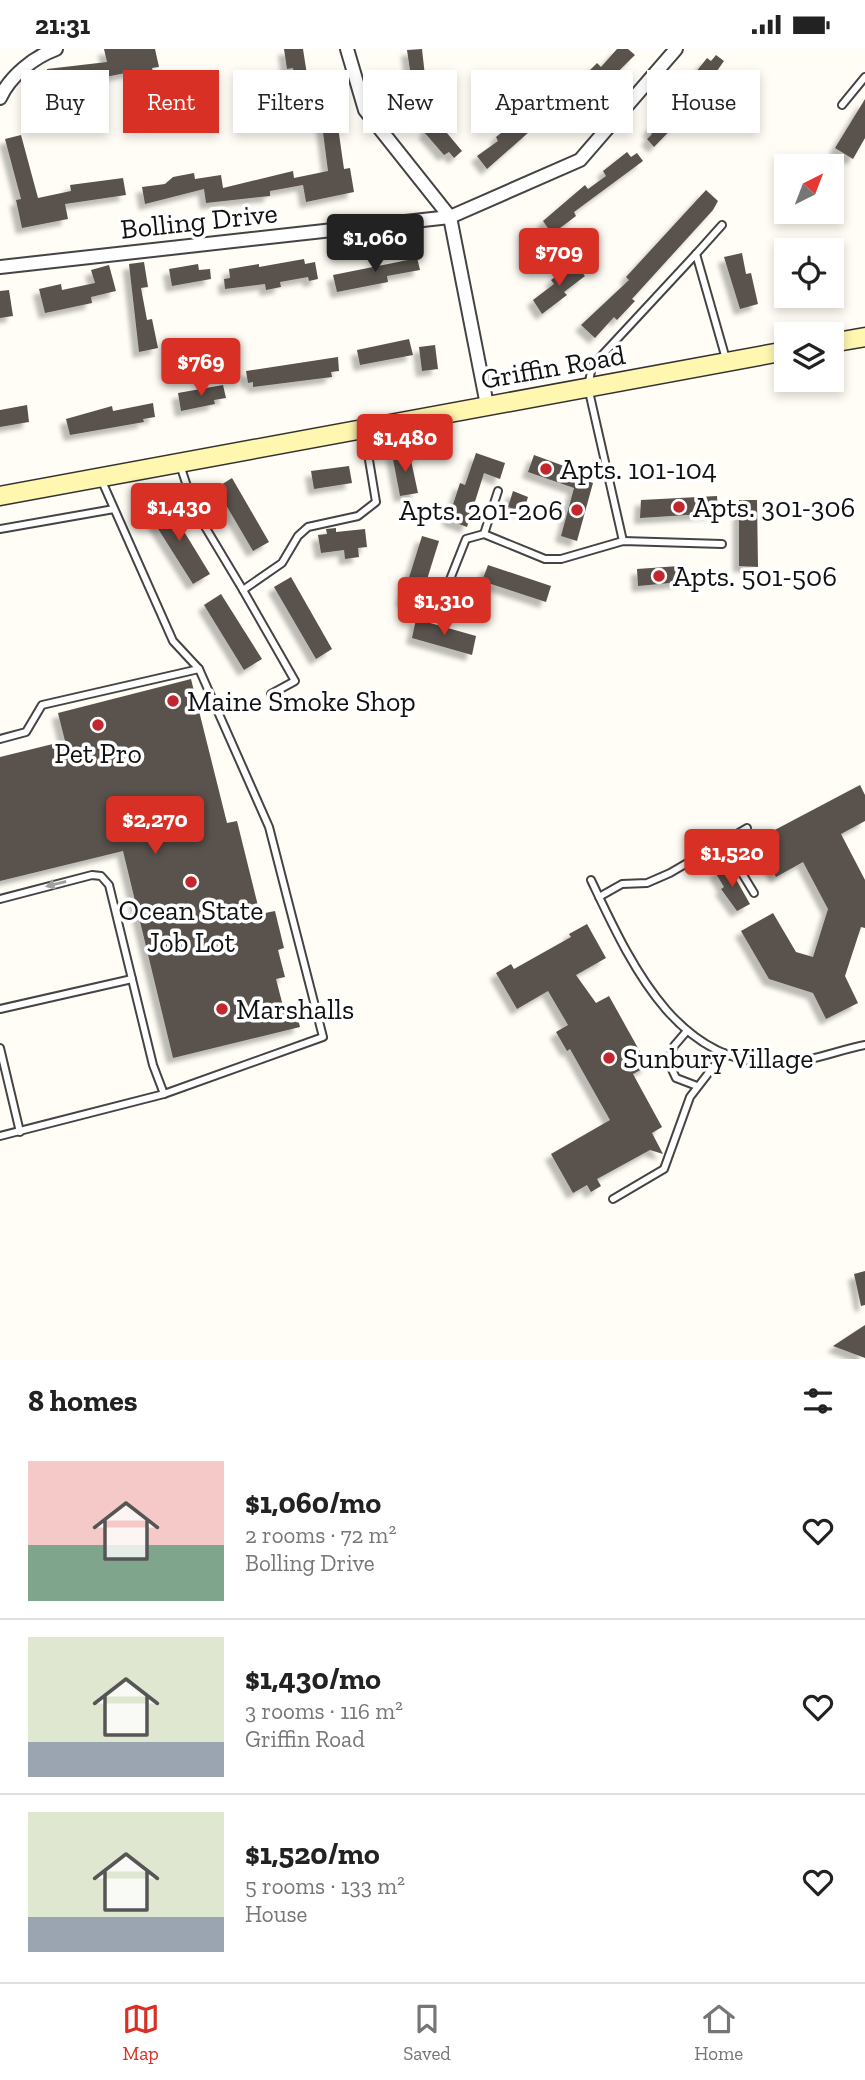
<!DOCTYPE html>
<meta charset="utf-8">
<style>
:root{--surface:#fff;--page:#f6f6f6;--text:#222;--muted:#767676;--line:#e0e0e0;--accent:#d93025}
body{margin:0;font-family:"Zilla Slab",serif;background:var(--page);color:var(--text);height:100vh;display:flex;flex-direction:column;font-size:26px;white-space:nowrap}
*{box-sizing:border-box;margin:0}
p{font-size:23px;color:var(--muted)}
.icon{flex:none;width:38px;height:38px;fill:none;stroke:currentColor;stroke-width:2;stroke-linecap:round;stroke-linejoin:round}
.map{position:relative;height:1310px;overflow:hidden}
.side{display:flex;flex-direction:column;background:var(--surface);flex:1}
.side>*{flex:none}
.hud{position:absolute;left:21px;top:21px;width:824px;height:63px;display:flex;gap:14px}
.needle{width:46px;rotate:42deg}
.fabs{position:absolute;left:774px;top:105px;display:grid;gap:14px}
.fabs a{display:grid;place-items:center;width:70px;height:70px;border-radius:0px;background:var(--surface);box-shadow:0 4px 10px #0003;font-size:35px}
.price{position:absolute;translate:-50% -60px;padding:0 16px;border-radius:7px;background:var(--accent);color:#fff;font-size:23px;line-height:46px;filter:drop-shadow(0 2px 4px #0008)}
.price::after{content:'';position:absolute;left:50%;top:42px;width:21px;height:16px;margin-left:-10px;background:inherit;clip-path:polygon(0 0,100% 0,50% 100%)}
.price.current{background:#222;color:#fff}
ul{padding:0;list-style:none}
li{display:flex;align-items:center;gap:21px;height:175px;padding:0 28px}
li+li{border-top:2px solid var(--line)}
li span{display:grid;place-items:center;flex:none;width:196px;height:140px;border-radius:0px;color:#555}
li>.icon{margin-inline-start:auto}
span .icon{width:84px;height:84px;fill:#fffc;stroke-width:1}
li b{font-size:30px}
h2{display:flex;justify-content:space-between;align-items:center;height:84px;padding:0 28px;font-size:30px}
.chip{padding:0 24px;border-radius:0px;background:var(--surface);box-shadow:0 4px 10px #0003;font-size:24px;line-height:63px}
.chip.current{background:var(--accent);color:#fff}
.status{display:flex;justify-content:space-between;align-items:center;height:49px;padding:0 35px;background:var(--surface);direction:ltr}
.status svg{height:19px;fill:currentColor}
.menu{display:flex;justify-content:space-around;align-items:center;height:98px;border-top:2px solid var(--line);background:var(--surface);font-size:19px;color:var(--muted)}
.menu a{display:grid;justify-items:center;gap:4px}
.menu .current{color:var(--accent)}
.map>svg:first-child{display:block}
.building{fill:#5a524d;filter:url(#shadow)}
.lines{fill:none;stroke-linecap:round;stroke-linejoin:round}
.service-casing{stroke:#444;stroke-width:10}
.minor-casing{stroke:#444;stroke-width:16}
.secondary-casing{stroke:#333;stroke-width:21}
.service{stroke:#fff;stroke-width:6}
.minor{stroke:#fff;stroke-width:12}
.secondary{stroke:#fff6b0;stroke-width:18}
.oneway{fill:#a0a0a0}
.poi-dot{fill:#c4262e;stroke:#fff;stroke-width:2.5}
.labels{text-anchor:middle;dominant-baseline:central;stroke-width:7;stroke-linejoin:round;paint-order:stroke}
.street-label{font-size:28px;fill:#111;stroke:#fff}
.poi-label{font-size:28px;fill:#111;stroke:#fff;text-anchor:start}
</style>
<div class="status"><b>21:31</b><svg viewBox="0 0 49 12"><path d="M0 12V9h3v3zM5 12V6h3v6zM10 12V3h3v9zM15 12V0h3v12zM26 1h20v11H26zM47 4h2v5h-2z"/></svg></div>
<div class="map">
<svg width="865" height="1310" viewBox="0 0 865 1310">
<defs>
<filter id="shadow"><feDropShadow dx="-6" dy="6" stdDeviation="2" flood-color="#0004"/></filter>
</defs>
<rect width="100%" height="100%" fill="#fffdf5"/>
<g class="building">
<polygon points="104,0 155,0 159,18 152,19 168,72 152,76 136,22 100,29 101,32 50,38 47,20 107,13"/>
<polygon points="284,0 303,0 310,45 297,47 293,19 287,20"/>
<polygon points="422,0 428,54 412,57 407,28 411,28 407,1"/>
<polygon points="617,0 628,0 635,6 580,60 576,56 570,63 562,55 590,26 588,23 597,14 601,18"/>
<polygon points="716,6 724,12 697,50 688,43 693,37 688,33 707,9 711,12"/>
<polygon points="865,50 865,89 853,110 835,99"/>
<polygon points="335,57 344,120 350,119 354,143 306,153 303,136 270,142 270,147 206,154 204,140 145,155 142,138 165,135 173,128 194,124 195,130 221,126 223,139 293,122 294,129 328,122 320,60"/>
<polygon points="680,57 687,64 654,98 647,90 652,85 648,81 670,59 674,63"/>
<polygon points="432,66 462,102 454,109 449,103 444,106 424,83 429,79 424,72"/>
<polygon points="519,70 529,83 487,120 477,107 498,92 496,88"/>
<polygon points="21,86 38,149 71,142 70,136 123,129 126,146 65,155 68,170 22,179 16,151 21,150 5,90"/>
<polygon points="627,103 631,108 637,104 643,112 574,163 576,167 552,185 543,172 585,136 588,140 606,127 603,122"/>
<polygon points="706,141 718,152 713,161 632,250 635,252 617,271 614,268 595,289 581,276 629,231 626,228"/>
<polygon points="416,204 420,221 387,227 388,233 337,243 333,226 408,211 407,205"/>
<polygon points="742,204 746,225 751,224 758,255 740,260 724,208"/>
<polygon points="304,210 305,215 315,213 318,230 309,232 308,228 280,233 281,238 266,241 265,235 225,240 224,230 230,229 229,220 259,215 259,218"/>
<polygon points="144,213 148,238 141,239 147,271 152,270 158,299 139,303 129,215"/>
<polygon points="575,214 585,227 564,243 567,246 542,265 533,251 554,235 551,231"/>
<polygon points="198,215 199,221 210,220 211,230 172,237 169,220"/>
<polygon points="109,216 116,242 91,248 92,254 45,264 39,240 61,235 62,241 95,234 91,221"/>
<polygon points="9,241 13,267 0,269 0,242"/>
<polygon points="409,290 413,306 360,316 357,301"/>
<polygon points="435,296 438,320 422,322 419,298"/>
<polygon points="338,308 339,322 331,323 332,328 253,338 253,333 248,334 246,322"/>
<polygon points="223,336 226,349 214,351 215,355 181,362 178,344"/>
<polygon points="153,354 155,368 143,370 144,373 70,386 66,370 112,357 113,362"/>
<polygon points="27,356 29,373 0,378 0,361"/>
<polygon points="409,402 418,444 400,447 392,405"/>
<polygon points="476,404 505,414 500,430 484,424 467,478 448,471 460,434 465,436"/>
<polygon points="534,406 564,417 562,423 593,434 577,492 561,487 574,439 528,423"/>
<polygon points="349,417 352,434 314,440 311,422"/>
<polygon points="232,429 269,493 253,502 216,439"/>
<polygon points="513,442 528,448 523,463 508,458"/>
<polygon points="717,447 718,464 640,469 641,451"/>
<polygon points="739,451 757,451 758,518 739,517"/>
<polygon points="166,453 210,525 193,535 148,464"/>
<polygon points="336,479 336,483 365,480 367,498 358,499 359,508 345,510 344,501 321,504 318,486 327,485 326,480"/>
<polygon points="422,487 439,492 419,556 402,551"/>
<polygon points="488,516 551,537 546,553 482,532"/>
<polygon points="679,517 681,533 638,537 637,520"/>
<polygon points="291,528 332,600 316,610 274,538"/>
<polygon points="221,545 262,610 244,621 204,556"/>
<polygon points="416,570 476,587 472,606 412,589"/>
<polygon points="191,630 227,774 237,772 260,865 275,862 284,899 278,901 285,928 276,930 284,961 295,958 300,978 173,1009 123,802 0,832 0,708 65,692 58,664"/>
<polygon points="860,736 865,746 865,772 841,785 865,831 865,879 861,878 845,927 858,954 826,970 813,944 769,930 741,882 773,864 796,903 813,908 828,860 803,813 776,828 756,791"/>
<polygon points="728,816 750,855 737,862 721,840 724,838 715,823"/>
<polygon points="587,875 606,909 576,926 596,954 609,947 648,1017 633,1025 662,1078 652,1084 663,1105 650,1101 597,1130 601,1137 591,1143 587,1136 573,1144 551,1105 610,1071 570,1000 567,1002 556,983 568,976 548,942 517,960 496,924 511,915 514,920 571,888 569,885"/>
<polygon points="865,1222 865,1256 861,1257 854,1225"/>
<polygon points="865,1276 865,1309 833,1297"/>
</g>
<g class="lines">
<g class="service-casing">
<g id="service">
<polyline points="842,56 865,28"/>
<polyline points="696,205 722,176"/>
<polyline points="180,416 195,461 243,541 282,514 298,487 308,478 358,467 376,453 364,381"/>
<polyline points="0,480 114,460"/>
<polyline points="484,485 498,442"/>
<polyline points="623,492 588,338 592,317 696,205 726,310"/>
<polyline points="243,541 295,632 271,645"/>
<polyline points="462,555 443,548 466,490 484,485 545,510 561,510 623,492 722,495"/>
<polyline points="0,690 26,683 42,656 199,620"/>
<polyline points="723,793 754,844"/>
<path d="M591 831C630 913 678 1023 787 1014 813 1012 839 1001 865 996"/>
<polyline points="599,848 622,835 647,834 670,824 747,779"/>
<polyline points="0,850 92,826 101,827 109,836 153,1016 164,1045"/>
<polyline points="0,960 132,930"/>
<polyline points="686,983 674,997 668,1012 676,1029 697,1037"/>
<polyline points="0,999 20,1083"/>
<polyline points="0,1087 164,1045 323,988 269,778 199,620 173,592 101,430"/>
<polyline points="613,1150 664,1120 690,1048 724,1004"/>
</g>
</g>
<g class="minor-casing">
<g id="minor">
<polyline points="347,0 365,61 450,168 487,356"/>
<path d="M0 49C10 27 34 8 56 0"/>
<polyline points="0,218 450,168 580,111 676,0"/>
</g>
</g>
<g class="secondary-casing">
<g id="secondary">
<polyline points="831,294 865,288"/>
<polyline points="0,447 786,302"/>
</g>
</g>
<use href="#service" class="service"/>
<use href="#minor" class="minor"/>
<use href="#secondary" class="secondary"/>
</g>
<defs><path id="oneway-solid" d="M-6-.8H1V-3.2L6.5 0L1 3.2V.8H-6Z" transform="scale(1.75)"/></defs>
<use class="oneway" href="#oneway-solid" transform="translate(56 835) rotate(166)"/>
<g class="poi-dot">
<circle cx="546" cy="420" r="7"/>
<circle cx="679" cy="458" r="7"/>
<circle cx="577" cy="461" r="7"/>
<circle cx="659" cy="527" r="7"/>
<circle cx="173" cy="652" r="7"/>
<circle cx="98" cy="676" r="7"/>
<circle cx="191" cy="833" r="7"/>
<circle cx="222" cy="960" r="7"/>
<circle cx="609" cy="1009" r="7"/>
</g>
<g class="labels">
<g class="street-label">
<text transform="translate(199 172) rotate(-6)">Bolling Drive</text>
<text transform="translate(553 318) rotate(-10)">Griffin Road</text>
</g>
<g class="poi-label">
<text x="560" y="420">Apts. 101-104</text>
<text x="693" y="458">Apts. 301-306</text>
<text x="563" y="461" text-anchor="end">Apts. 201-206</text>
<text x="673" y="527">Apts. 501-506</text>
<text x="187" y="652">Maine Smoke Shop</text>
<text x="98" y="704" text-anchor="middle">Pet Pro</text>
<text x="191" y="861" text-anchor="middle">Ocean State<tspan x="191" dy="32">Job Lot</tspan></text>
<text x="236" y="960">Marshalls</text>
<text x="623" y="1009">Sunbury Village</text>
</g>
</g>
</svg>
<div class="fabs">
<a><svg class="needle" viewBox="-14 -14 28 28"><path d="M0-13l5 13h-10z" fill="#e53935"/><path d="M0 13l5-13h-10z" fill="#767676"/></svg></a>
<a><svg class="icon" aria-label="locate" viewBox="0 0 24 24"><circle cx="12" cy="12" r="6"/><path d="M12 2v4M12 18v4M2 12h4M18 12h4"/></svg></a>
<a><svg class="icon" aria-label="layers" viewBox="0 0 24 24"><path d="M12 4l9 5-9 5-9-5zM3 14l9 5 9-5"/></svg></a>
</div>
<b class="price current" style="left:375px;top:225px">$1,060</b>
<b class="price" style="left:559px;top:239px">$709</b>
<b class="price" style="left:201px;top:349px">$769</b>
<b class="price" style="left:405px;top:425px">$1,480</b>
<b class="price" style="left:179px;top:494px">$1,430</b>
<b class="price" style="left:444px;top:588px">$1,310</b>
<b class="price" style="left:155px;top:807px">$2,270</b>
<b class="price" style="left:732px;top:840px">$1,520</b>
<div class="hud">
<a class="chip">Buy</a>
<a class="chip current">Rent</a>
<a class="chip">Filters</a>
<a class="chip">New</a>
<a class="chip">Apartment</a>
<a class="chip">House</a>
</div>
</div>
<section class="side">
<h2>8 homes<svg class="icon" aria-label="filters" viewBox="0 0 24 24"><path d="M4 7h16M4 17h16"/><circle cx="9" cy="7" r="2"/><circle cx="15" cy="17" r="2"/></svg></h2>
<ul>
<li><span style="background:linear-gradient(#f6c9c9 60%,#7fa58c 0)"><svg class="icon" aria-label="home" viewBox="0 0 24 24"><path d="M3 11l9-7 9 7M6 9v11h12V9"/></svg></span><div><b>$1,060/mo</b><p>2 rooms · 72 m²</p><p>Bolling Drive</p></div><svg class="icon" aria-label="heart" viewBox="0 0 24 24"><path d="M12 20l-8-8c-3-5 5-10 8-4 3-6 11-1 8 4z"/></svg></li>
<li><span style="background:linear-gradient(#dfe7d0 75%,#9aa5b1 0)"><svg class="icon" aria-label="home" viewBox="0 0 24 24"><path d="M3 11l9-7 9 7M6 9v11h12V9"/></svg></span><div><b>$1,430/mo</b><p>3 rooms · 116 m²</p><p>Griffin Road</p></div><svg class="icon" aria-label="heart" viewBox="0 0 24 24"><path d="M12 20l-8-8c-3-5 5-10 8-4 3-6 11-1 8 4z"/></svg></li>
<li><span style="background:linear-gradient(#dfe7d0 75%,#9aa5b1 0)"><svg class="icon" aria-label="home" viewBox="0 0 24 24"><path d="M3 11l9-7 9 7M6 9v11h12V9"/></svg></span><div><b>$1,520/mo</b><p>5 rooms · 133 m²</p><p>House</p></div><svg class="icon" aria-label="heart" viewBox="0 0 24 24"><path d="M12 20l-8-8c-3-5 5-10 8-4 3-6 11-1 8 4z"/></svg></li>
</ul>
</section>
<nav class="menu">
<a class="current"><svg class="icon" aria-label="map" viewBox="0 0 24 24"><path d="M3 6l6-2 6 2 6-2v14l-6 2-6-2-6 2zM9 4v14M15 6v14"/></svg>Map</a>
<a><svg class="icon" aria-label="saved" viewBox="0 0 24 24"><path d="M7 4h10v16l-5-4-5 4z"/></svg>Saved</a>
<a><svg class="icon" aria-label="home" viewBox="0 0 24 24"><path d="M3 11l9-7 9 7M6 9v11h12V9"/></svg>Home</a>
</nav>
